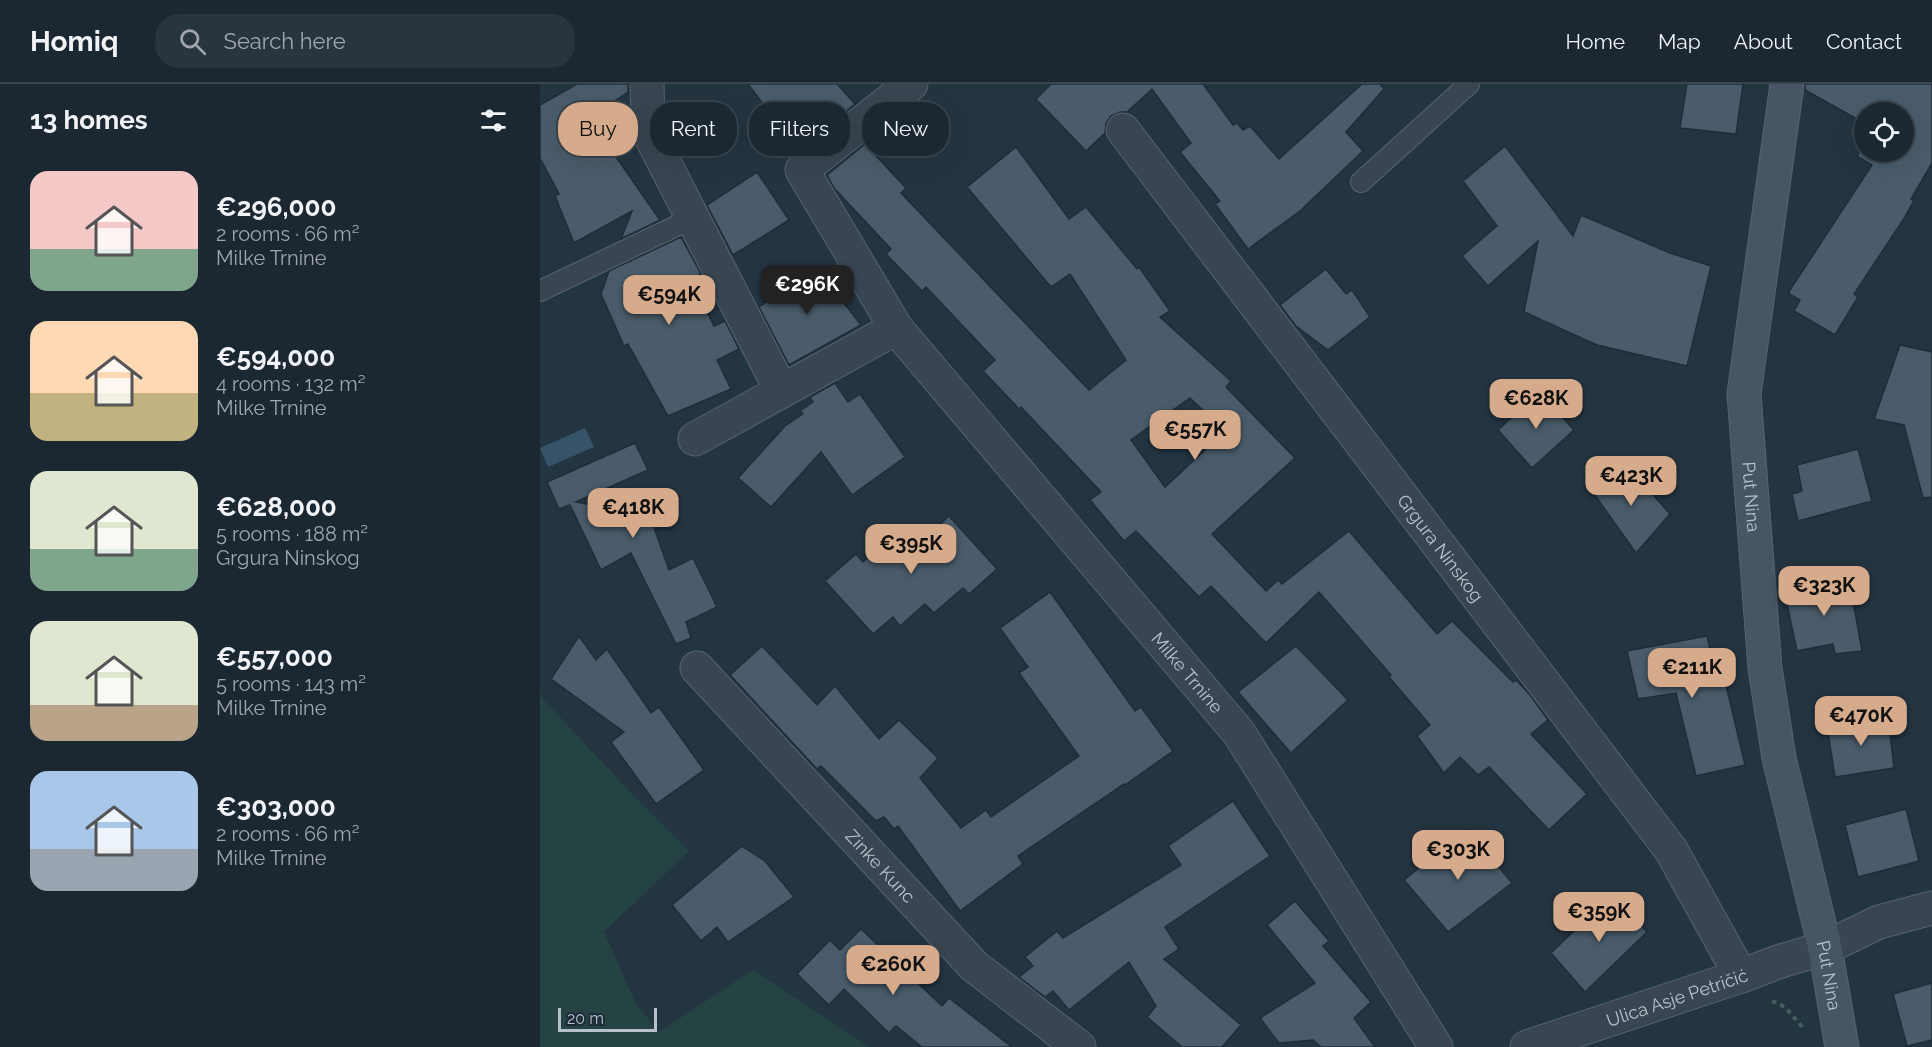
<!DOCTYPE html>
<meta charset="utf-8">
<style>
:root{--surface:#1b2832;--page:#28343e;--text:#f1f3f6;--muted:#a0a6ac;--line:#39444d;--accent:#d6ab8b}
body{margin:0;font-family:Raleway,sans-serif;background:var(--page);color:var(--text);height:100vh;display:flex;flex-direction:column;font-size:22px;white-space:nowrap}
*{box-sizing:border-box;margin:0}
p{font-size:20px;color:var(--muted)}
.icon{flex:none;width:33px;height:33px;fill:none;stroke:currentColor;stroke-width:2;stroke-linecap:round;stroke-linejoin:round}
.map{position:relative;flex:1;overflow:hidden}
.drawer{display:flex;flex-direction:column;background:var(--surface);width:540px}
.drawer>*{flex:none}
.hud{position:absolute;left:18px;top:18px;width:570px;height:54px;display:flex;gap:12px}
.fabs{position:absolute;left:1314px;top:18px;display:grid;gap:12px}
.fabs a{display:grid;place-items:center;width:60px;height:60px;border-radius:50%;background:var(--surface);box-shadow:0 6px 24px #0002,0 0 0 2px var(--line);font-size:30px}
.scale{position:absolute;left:18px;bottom:15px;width:99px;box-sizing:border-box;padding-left:6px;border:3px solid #b6c1cc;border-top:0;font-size:16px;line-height:21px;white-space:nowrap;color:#b6c1cc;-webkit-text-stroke:4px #1d2b37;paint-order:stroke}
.price{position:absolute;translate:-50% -51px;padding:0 14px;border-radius:12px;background:var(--accent);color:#111;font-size:20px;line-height:39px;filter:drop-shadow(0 2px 3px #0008)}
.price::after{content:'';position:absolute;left:50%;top:36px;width:18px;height:14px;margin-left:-9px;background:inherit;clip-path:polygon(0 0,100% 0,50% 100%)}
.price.on{background:#222;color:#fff}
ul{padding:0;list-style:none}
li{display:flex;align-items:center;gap:18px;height:150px;padding:0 30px}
li span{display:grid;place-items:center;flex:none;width:168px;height:120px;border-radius:18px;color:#555}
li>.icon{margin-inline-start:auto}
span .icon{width:72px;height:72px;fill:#fffc;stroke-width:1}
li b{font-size:26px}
h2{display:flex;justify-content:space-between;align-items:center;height:72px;padding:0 30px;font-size:26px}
.tag{padding:0 21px;border-radius:24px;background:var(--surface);box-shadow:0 6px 24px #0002,0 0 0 2px var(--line);font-size:21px;line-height:54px}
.tag.on{background:var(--accent);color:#111}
header{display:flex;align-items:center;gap:36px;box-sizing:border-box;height:84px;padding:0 30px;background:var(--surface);border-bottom:2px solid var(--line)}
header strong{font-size:28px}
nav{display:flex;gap:33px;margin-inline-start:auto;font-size:21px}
.search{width:420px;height:54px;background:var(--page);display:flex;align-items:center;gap:15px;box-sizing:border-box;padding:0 21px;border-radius:24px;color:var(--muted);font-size:22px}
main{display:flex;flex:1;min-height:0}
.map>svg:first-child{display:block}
.green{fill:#264343}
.water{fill:#37536a}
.building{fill:#4a5c6b;stroke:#1f2d39;stroke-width:1.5;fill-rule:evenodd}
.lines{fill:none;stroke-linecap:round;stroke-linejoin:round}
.lane-casing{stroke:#57646f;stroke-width:22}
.street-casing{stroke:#57646f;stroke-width:35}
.secondary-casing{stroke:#57646f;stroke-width:35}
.path{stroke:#455f5e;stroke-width:4;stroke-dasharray:4.5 4.5;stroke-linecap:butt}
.lane{stroke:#394652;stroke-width:20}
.street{stroke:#394652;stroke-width:33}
.secondary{stroke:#465665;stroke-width:33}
.labels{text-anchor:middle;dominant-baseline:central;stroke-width:6;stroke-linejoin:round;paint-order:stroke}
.street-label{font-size:18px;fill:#b6c1cc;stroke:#1d2b37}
</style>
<header>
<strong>Homiq</strong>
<div class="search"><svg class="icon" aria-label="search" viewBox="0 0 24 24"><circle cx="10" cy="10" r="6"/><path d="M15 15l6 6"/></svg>Search here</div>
<nav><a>Home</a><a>Map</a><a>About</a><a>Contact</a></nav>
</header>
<main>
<section class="drawer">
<h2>13 homes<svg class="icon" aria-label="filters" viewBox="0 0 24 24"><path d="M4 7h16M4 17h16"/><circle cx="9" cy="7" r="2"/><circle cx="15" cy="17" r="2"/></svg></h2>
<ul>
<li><span style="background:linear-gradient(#f6c9c9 65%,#7fa58c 0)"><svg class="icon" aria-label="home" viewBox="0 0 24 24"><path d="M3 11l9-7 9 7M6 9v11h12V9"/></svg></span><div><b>€296,000</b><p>2 rooms · 66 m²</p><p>Milke Trnine</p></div></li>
<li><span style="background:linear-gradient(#ffd9b3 60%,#c2b280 0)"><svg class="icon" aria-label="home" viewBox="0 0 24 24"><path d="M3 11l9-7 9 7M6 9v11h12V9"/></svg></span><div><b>€594,000</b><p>4 rooms · 132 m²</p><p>Milke Trnine</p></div></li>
<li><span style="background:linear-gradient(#dfe7d0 65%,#7fa58c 0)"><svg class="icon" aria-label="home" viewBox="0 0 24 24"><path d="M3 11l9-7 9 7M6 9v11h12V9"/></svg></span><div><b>€628,000</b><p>5 rooms · 188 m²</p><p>Grgura Ninskog</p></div></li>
<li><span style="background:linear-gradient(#dfe7d0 70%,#b9a48a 0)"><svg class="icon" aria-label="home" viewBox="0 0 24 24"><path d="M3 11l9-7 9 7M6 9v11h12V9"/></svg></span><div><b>€557,000</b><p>5 rooms · 143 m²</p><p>Milke Trnine</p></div></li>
<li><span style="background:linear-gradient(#a9c7e8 65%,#9aa5b1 0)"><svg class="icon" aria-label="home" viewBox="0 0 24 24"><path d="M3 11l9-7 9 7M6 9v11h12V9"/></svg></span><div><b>€303,000</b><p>2 rooms · 66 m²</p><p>Milke Trnine</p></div></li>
</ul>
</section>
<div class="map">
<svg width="1392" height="963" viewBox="0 0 1392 963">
<rect width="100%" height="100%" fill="#243542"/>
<polygon class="green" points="0,606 2,614 92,710 149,767 64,848 96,920 119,948 213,886 330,963 0,963"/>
<polygon class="water" points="45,344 54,363 8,383 0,364"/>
<g class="building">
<polygon points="37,0 88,0 88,8 59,28 67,42 58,47 120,136 81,155 92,127 34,159 15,112 19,110 0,74 0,21"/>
<polygon points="208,0 297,0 315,20 258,66"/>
<polygon points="511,0 663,0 693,41 697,39 703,46 710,42 739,75 822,0 840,0 844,5 806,48 823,67 760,127 708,165 675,120 680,117 640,68 651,59 612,5 587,28 580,28 571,32 566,39 565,49 546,67 496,15"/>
<polygon points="1147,0 1203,0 1196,50 1140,44"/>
<polygon points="1265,0 1392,0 1392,79 1371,115 1374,117 1363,136 1314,210 1318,213 1295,251 1254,227 1260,216 1248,209 1332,81 1317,72 1324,59 1324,68 1364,68 1364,28 1324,28 1324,39 1265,6"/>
<path d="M325 60 366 104 361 109 549 306 586 276 530 190 511 203 427 103 476 63 529 135 546 123 597 185 599 183 630 227 620 233 691 297 686 303 755 374 672 450 726 507 738 496 742 500 809 447 897 550 912 537 973 598 976 596 990 611 1008 636 991 650 1047 710 1009 746 949 683 938 691 920 673 904 689 877 652 890 641 849 593 851 591 779 508 726 559 671 502 659 513 596 447 584 457 550 416 561 408 481 323 479 325 443 287 455 276 386 203 382 207 346 170 351 165 294 104 287 91ZM650 314 685 347 625 403 591 356Z"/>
<polygon points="965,62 1033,152 1041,131 1130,169 1171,182 1147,282 1057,261 984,228 998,157 948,202 922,172 957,142 923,97"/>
<polygon points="217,88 249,136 193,171 167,121"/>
<polygon points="141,153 161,190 151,196 174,242 185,237 199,265 177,276 191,305 128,332 88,260 84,262 61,210 69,187"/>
<polygon points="276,183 321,241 249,281 219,223"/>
<polygon points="786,185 806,210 812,206 830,233 788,266 756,242 740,221"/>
<polygon points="1360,261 1392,268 1392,413 1383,414 1364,341 1334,335"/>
<polygon points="295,299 308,318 320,310 365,373 312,411 281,368 231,423 198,394 245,342 263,330 260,327 273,318 270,313"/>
<polygon points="999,308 1034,346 992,384 958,346"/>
<polygon points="95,359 108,386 36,418 110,432 129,486 153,474 177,523 146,538 151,554 136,560 91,469 61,486 30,421 19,425 7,398"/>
<polygon points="1318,365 1332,417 1258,437 1252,410 1262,407 1257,381"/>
<polygon points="1086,380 1130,430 1096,469 1052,407"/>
<polygon points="409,432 457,485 429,510 423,504 394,529 385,520 360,542 353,533 333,550 285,497 316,470 323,478 347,455 355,464 378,443 386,453"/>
<polygon points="1309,495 1322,567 1295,570 1293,560 1257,567 1244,506"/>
<polygon points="510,508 595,627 601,623 633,667 585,701 584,700 478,772 483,780 420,827 358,742 354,745 344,733 336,737 281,682 277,685 190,591 222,562 277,621 295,602 339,655 359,636 398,674 380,694 421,744 446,726 451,733 539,672 479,589 488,583 460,544"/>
<polygon points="39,552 56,576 67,565 111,629 119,623 164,686 116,720 71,658 84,648 11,595"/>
<polygon points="1167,552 1178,599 1185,597 1205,681 1156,692 1136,609 1098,615 1087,567"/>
<polygon points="756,562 808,616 751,669 698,608"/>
<polygon points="1348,632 1354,684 1295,693 1287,642"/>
<polygon points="693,717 730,772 625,843 639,865 624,875 701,941 682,963 642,963 607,933 616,922 589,878 529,926 513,907 505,913 479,893 493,882 485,873 517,847 523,854 641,781 628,762"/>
<polygon points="1366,725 1379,777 1318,793 1305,741"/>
<polygon points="927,745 972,799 908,848 864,796"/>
<polygon points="202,762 225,777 254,813 188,858 177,843 161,857 132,821"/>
<polygon points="1071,811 1107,848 1045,908 1011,869"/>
<polygon points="755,817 789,857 783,862 831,918 814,934 835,963 781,963 773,956 739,959 720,934 775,899 727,841"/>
<polygon points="321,845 402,922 409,914 472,963 382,963 356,942 349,949 304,905 289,921 257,890 290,856 300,866"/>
<polygon points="1392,899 1392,956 1367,962 1353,910"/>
</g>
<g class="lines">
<g class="lane-casing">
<g id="lane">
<polyline points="821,98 929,0"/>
<polyline points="0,207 153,134"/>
</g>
</g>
<g class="street-casing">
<g id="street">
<polyline points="107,0 108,47 241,306"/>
<path id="s1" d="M371 0 262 86 356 244 699 649 896 963"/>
<path id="s2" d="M583 46 1131 766 1201 892"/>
<polyline points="155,355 356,244"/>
<path id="s3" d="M157 584 434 882 539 963"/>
<path id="s4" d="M987 963 1201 892 1241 877 1285 864 1339 838 1392 824"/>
</g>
</g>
<g class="secondary-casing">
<g id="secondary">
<path id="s5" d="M1247 0 1204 310 1225 584 1239 674 1285 864 1302 963"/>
</g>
</g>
<polyline class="path" points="1232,917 1245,923 1264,945"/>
<use href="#lane" class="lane"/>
<use href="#street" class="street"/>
<use href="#secondary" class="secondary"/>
</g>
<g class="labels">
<g class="street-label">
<text stroke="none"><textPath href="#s5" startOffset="416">Put Nina</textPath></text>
<text stroke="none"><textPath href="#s2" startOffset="525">Grgura Ninskog</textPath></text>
<text stroke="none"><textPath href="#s1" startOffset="774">Milke Trnine</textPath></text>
<text stroke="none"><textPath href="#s3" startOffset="270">Zinke Kunc</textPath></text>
<text stroke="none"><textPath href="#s5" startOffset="902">Put Nina</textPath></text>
<text stroke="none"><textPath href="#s4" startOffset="158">Ulica Asje Petričić</textPath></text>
</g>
</g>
</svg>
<div class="fabs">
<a><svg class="icon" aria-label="locate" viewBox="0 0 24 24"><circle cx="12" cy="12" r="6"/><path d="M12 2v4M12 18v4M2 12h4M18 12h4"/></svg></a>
</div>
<div class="scale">20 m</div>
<b class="price on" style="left:267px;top:232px">€296K</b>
<b class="price" style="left:129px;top:242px">€594K</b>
<b class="price" style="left:996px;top:346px">€628K</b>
<b class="price" style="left:655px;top:377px">€557K</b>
<b class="price" style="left:1091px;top:423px">€423K</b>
<b class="price" style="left:93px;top:455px">€418K</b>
<b class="price" style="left:371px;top:491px">€395K</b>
<b class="price" style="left:1284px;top:533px">€323K</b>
<b class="price" style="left:1152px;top:615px">€211K</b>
<b class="price" style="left:1321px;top:663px">€470K</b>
<b class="price" style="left:918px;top:797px">€303K</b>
<b class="price" style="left:1059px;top:859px">€359K</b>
<b class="price" style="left:353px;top:912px">€260K</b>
<div class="hud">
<a class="tag on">Buy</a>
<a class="tag">Rent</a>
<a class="tag">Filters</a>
<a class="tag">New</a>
</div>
</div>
</main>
